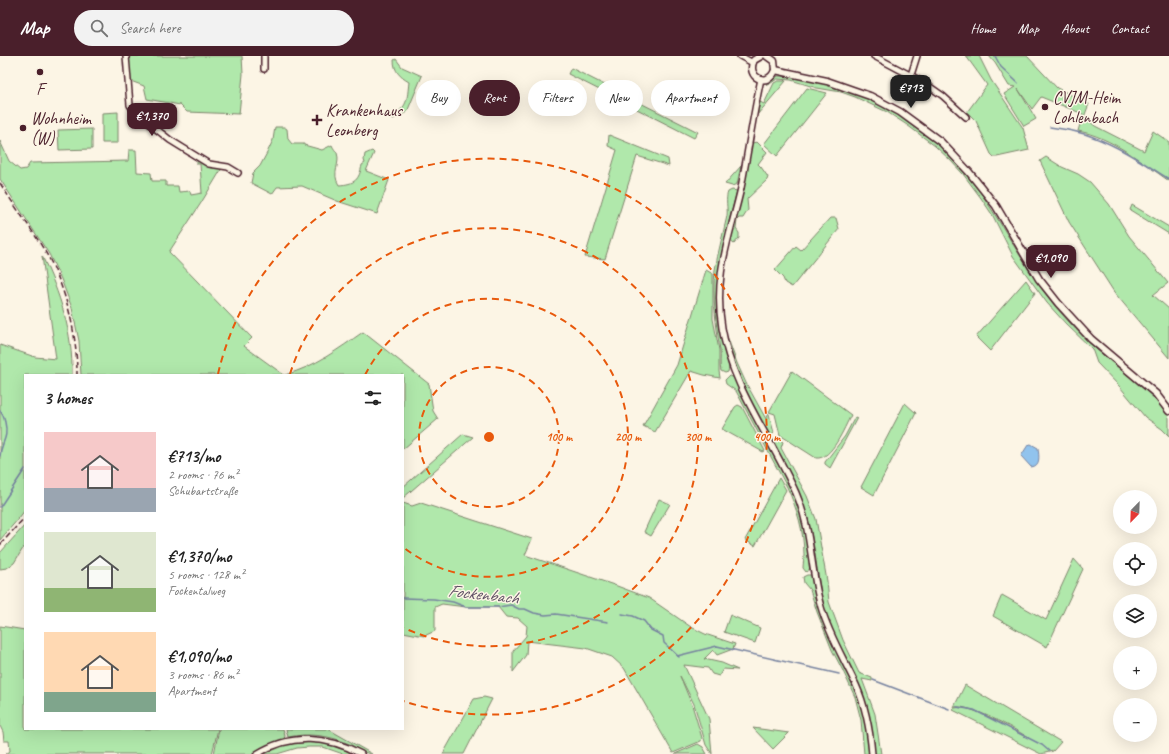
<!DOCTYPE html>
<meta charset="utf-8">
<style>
:root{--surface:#fff;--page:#f2f2f2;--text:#222;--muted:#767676;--accent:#4a1f2b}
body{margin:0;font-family:Caveat,sans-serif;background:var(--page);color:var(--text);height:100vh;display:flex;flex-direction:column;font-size:15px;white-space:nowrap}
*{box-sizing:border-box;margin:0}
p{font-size:13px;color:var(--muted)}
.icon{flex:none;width:22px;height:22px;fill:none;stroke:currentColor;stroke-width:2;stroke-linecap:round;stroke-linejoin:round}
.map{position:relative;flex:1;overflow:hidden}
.drawer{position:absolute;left:24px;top:318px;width:380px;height:356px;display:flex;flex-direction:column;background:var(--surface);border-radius:0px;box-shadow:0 4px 16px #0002}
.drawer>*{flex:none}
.guide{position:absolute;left:416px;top:24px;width:380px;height:36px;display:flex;gap:8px}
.needle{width:26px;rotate:203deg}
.fabs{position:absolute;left:1113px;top:434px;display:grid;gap:8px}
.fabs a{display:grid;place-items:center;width:44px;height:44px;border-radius:50%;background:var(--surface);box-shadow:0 4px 16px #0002;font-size:20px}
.price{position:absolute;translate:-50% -34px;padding:0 9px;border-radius:8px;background:var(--accent);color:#fff;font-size:13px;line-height:26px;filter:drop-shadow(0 1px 2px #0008)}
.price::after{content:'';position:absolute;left:50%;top:24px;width:12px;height:9px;margin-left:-6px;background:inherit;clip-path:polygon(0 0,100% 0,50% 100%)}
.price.current{background:#222;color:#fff}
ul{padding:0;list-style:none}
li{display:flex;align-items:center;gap:12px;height:100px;padding:0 20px}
li span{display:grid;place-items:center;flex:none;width:112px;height:80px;border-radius:0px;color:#555}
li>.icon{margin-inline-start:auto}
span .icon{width:48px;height:48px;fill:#fffc;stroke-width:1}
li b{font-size:17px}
h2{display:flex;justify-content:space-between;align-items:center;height:48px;padding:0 20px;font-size:17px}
.chip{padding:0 14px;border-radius:18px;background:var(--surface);box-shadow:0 4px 16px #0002;font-size:14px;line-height:36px}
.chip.current{background:var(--accent);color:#fff}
header{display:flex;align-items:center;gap:24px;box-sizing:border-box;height:56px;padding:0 20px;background:var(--accent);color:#fff}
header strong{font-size:19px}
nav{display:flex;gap:22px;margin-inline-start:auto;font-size:14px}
.search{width:280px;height:36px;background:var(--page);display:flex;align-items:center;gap:10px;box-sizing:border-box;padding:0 14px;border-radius:22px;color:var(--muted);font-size:15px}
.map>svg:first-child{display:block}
.green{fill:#b0e8ab;stroke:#7d846b}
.water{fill:#91c3ed;stroke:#75819f}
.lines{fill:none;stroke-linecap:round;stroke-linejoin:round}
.stream{stroke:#75819f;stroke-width:1.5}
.minor-casing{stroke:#4a1f2b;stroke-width:8}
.major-casing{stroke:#4a1f2b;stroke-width:9}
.minor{stroke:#fcf5e5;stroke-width:5}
.major{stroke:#fcf5e5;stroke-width:6}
.rail{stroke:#4a1f2b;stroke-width:1.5;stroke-dasharray:6 3;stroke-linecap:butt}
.ring{fill:none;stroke:#e8590c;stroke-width:2;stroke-dasharray:7 5}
.poi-dot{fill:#4a1f2b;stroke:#fcf5e5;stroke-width:1.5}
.labels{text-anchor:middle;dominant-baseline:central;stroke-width:3;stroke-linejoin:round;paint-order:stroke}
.poi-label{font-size:17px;fill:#4a1f2b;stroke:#fcf5e5;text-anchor:start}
.water-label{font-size:18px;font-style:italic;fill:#5f5065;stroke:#fcf5e5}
.centre{fill:#e8590c;stroke:#fcf5e5;stroke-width:2}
.ring-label{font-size:12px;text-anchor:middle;font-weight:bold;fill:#e8590c;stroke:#fcf5e5;stroke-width:3;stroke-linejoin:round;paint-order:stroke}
</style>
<header>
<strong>Map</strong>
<div class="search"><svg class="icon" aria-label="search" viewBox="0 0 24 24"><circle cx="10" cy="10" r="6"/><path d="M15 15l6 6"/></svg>Search here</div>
<nav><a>Home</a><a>Map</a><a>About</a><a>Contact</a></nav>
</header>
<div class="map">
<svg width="1169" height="698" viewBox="0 0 1169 698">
<rect width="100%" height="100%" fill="#fcf5e5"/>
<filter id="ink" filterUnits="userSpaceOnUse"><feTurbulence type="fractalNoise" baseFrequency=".025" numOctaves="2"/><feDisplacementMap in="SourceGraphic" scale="8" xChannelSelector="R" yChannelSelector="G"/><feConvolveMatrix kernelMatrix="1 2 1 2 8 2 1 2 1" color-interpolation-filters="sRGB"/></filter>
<g filter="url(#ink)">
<g class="green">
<polygon points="126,0 242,0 243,18 239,58 187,56 180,49 147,43 144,30 128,24"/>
<polygon points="966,0 979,0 991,24 1023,72 1029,94 997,101 994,101 991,98 976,65 967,56 987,29"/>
<path d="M989 0H1027L1057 32 1089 48 1084 61 1095 70 1144 95 1153 75 1169 86V125C1142 106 1111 81 1078 75L1083 58 1041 41 1032 53 1018 33 1036 63 1024 70 1004 38 1015 31 1009 30 995 7Z"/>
<path d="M396 3 402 11 422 20 407 56 393 63 392 59C408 52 407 43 409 26 400 21 394 15 394 4Z"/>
<polygon points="571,12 698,76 694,82 568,18"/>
<path d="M778 20C829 23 888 47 928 79 944 92 960 108 972 124 1006 171 1029 224 1069 266 1078 276 1088 285 1097 294 1111 306 1166 347 1169 362 1169 368 1169 375 1169 380L1162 373 1145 361 1120 331 1097 307 1092 293 1066 268 1047 247 1013 200 993 160 981 142 963 118 950 104 935 90 907 69 887 56 855 41 841 36 817 32 791 24 777 23 768 29 766 28Z"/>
<polygon points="778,25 786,25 757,59 760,46 764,48 774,27"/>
<polygon points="807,32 827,37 777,100 764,88"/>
<polygon points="118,56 118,87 102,87 102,57"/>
<path d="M275 71H284L287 73 288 83 292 88H304V89L322 94 332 89C333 92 336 95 337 97 341 108 331 117 339 129 355 128 359 124 362 109L365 107 364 104 365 98 372 95 374 97 366 115 389 124 377 158 337 145 302 130 277 131 272 138 251 127 253 117 260 110 267 97 273 84Z"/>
<polygon points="92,73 92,93 59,94 58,74"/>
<polygon points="609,79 668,103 669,110 637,100 605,203 585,201 617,94 608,90"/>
<polygon points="0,85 9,105 20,114 26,113 30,107 128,105 129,94 136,94 137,116 151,117 152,125 166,125 166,130 178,130 179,136 190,135 191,139 202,137 200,108 197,108 197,101 209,108 224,109 201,147 169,196 252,282 244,290 284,319 81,319 79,285 72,252 61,223 49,198 0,123"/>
<polygon points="757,86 767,96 758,108 761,111 768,121 767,124 747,143 748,154 743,162 739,162 737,164 736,173 739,177 739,182 734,188 729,184 743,134 752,87"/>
<polygon points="1046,101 1062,111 1078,118 1090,126 1109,148 1129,180 1168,227 1153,239 1169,253 1169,302 1114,236 1069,166 1040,105"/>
<polygon points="741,110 737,128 732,130 725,128"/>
<path d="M732 134 737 135C727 173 716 210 717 250 718 265 720 280 724 295 726 302 730 309 728 316L725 317 721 315C719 309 721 301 720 294 716 267 712 242 715 214 718 196 723 178 727 160 728 152 725 143 728 136Z"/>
<polygon points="1132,149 1169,171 1169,178 1130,154"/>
<polygon points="830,162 836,162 839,173 792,231 785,227 783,222 775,214 796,190 801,194"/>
<path d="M42 200C60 237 73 277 72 319H25V454L19 462 0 484V289L35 301 56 303Z"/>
<polygon points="706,214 713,218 713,263 719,294 719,315 720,322 704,319 691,315 655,376 643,370 677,309"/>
<polygon points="1026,224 1035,237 990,295 976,281"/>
<path d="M363 276 429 328 433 355 438 363 403 393V319H285C316 310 337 294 363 276Z"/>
<path d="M727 280 737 307 746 327 766 363 769 358 774 377 771 380 768 379C750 346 736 318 726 282Z"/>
<path d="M792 315 851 359C844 372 832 404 816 402L780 379 775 358 769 356Z"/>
<path d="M729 320 733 321 791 433 801 456 811 512 806 516 803 512C803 508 804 504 804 499 804 475 797 453 787 431L736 335 726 328 725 324Z"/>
<polygon points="905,347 916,357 874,439 861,431"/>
<polygon points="738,349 742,351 765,395 763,396 722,373 735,351"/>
<polygon points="855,361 857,362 830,412 825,408 825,406 845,380"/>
<polygon points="463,378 473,381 403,442 403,431"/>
<path d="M779 383 783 386 781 392 807 440 816 463 827 525 829 546 843 584 859 617 872 622V625L862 623 875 658 881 698H874C873 669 865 642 853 616 845 599 834 583 828 564 817 531 817 496 808 463 801 437 786 412 774 388V384Z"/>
<polygon points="779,422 786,434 755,490 745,484"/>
<polygon points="659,443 670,448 651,480 644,476"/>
<polygon points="403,447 412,450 421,447 532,483 525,499 617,530 649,542 691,571 705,578 735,588 733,593 717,599 713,594 704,603 722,607 738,614 723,613 719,620 712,618 708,612 684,609 709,663 712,698 706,689 694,648 680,620 692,649 702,682 701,685 673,697 624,612 612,601 586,592 527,585 526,599 513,616 513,595 526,580 527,570 518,562 506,561 498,551 466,551 442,548 435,551 435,575 424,580 403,576"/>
<polygon points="25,469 25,489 14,507 7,512 0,513 0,497"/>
<polygon points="1074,503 1083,513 1047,591 993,560 1002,539 1046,564"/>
<polygon points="807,519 811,519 812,521 818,552 827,575 853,628 865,662 869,698 864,698 861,664 855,641 843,615 832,594 817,556 810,534 804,527 803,521"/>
<polygon points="730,559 760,572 755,587 724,576"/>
<polygon points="0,570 25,574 25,673 218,673 212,698 6,698 10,695 9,685 4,685 3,676 0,670"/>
<path d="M965 629 1061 686 1053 695 1041 698 953 654 954 652C975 648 1010 675 1029 682 1015 673 970 648 954 651Z"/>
<polygon points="484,641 492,643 464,698 443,698 474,643"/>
<polygon points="753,672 789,677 773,693"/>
<polygon points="219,673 283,673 285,680 284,683 262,692 252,698 214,698"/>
<path d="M286 673H328L372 698C364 698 355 690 347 687 328 679 308 677 288 681Z"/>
<polygon points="307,686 329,688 354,698 343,698 323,691 309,691 297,692 277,698 264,698 288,688"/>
<polygon points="698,688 703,691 707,698 675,698"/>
</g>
<path class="water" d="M1031 388 1038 392C1039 400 1041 410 1031 411L1021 400 1028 389Z"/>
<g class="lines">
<g class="stream">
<polyline points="995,0 1001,11 1018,27"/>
<path d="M1050 71C1064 73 1079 75 1093 81 1120 91 1145 108 1169 123"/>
<path d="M0 355C3 358 4 362 5 366 9 383 1 386 0 400"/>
<polyline points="0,451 25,413"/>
<polyline points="403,542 434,543 453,546 466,551 498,551 511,549 519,553 525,553 534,557 545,559 556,558 608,566"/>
<polyline points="622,558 633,560 644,565 651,574 663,580 664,587 679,601"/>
<polyline points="677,600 717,590 839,618"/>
<polyline points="873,624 949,653"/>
<polyline points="957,651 974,654 1042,689 1049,695"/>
</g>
<g class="minor-casing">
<g id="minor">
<polyline points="126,0 130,49 136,57 170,84 204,105 209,108 228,111 238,117"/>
<polyline points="264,0 264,13"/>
<polyline points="740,0 753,7"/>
<polyline points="874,0 923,26 943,40 966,61"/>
<polyline points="911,19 917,0"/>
<path d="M761 23C753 59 748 96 741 132 730 181 713 219 722 272 732 332 771 381 796 437 812 473 810 513 821 551 829 579 844 603 856 629 866 651 870 674 872 698"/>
<path d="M257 698C291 677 328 680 361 698"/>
</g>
</g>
<g class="major-casing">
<g id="major">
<path d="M761 0 754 4C745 22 769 32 775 14L774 5 767 0"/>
<polyline points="775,14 827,25 870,40 900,56 941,86 969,116 996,150 1039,223 1058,247 1091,283 1156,338 1169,355"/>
</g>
</g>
<use href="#minor" class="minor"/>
<use href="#major" class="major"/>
<g class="rail">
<path d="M0 127C16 153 35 177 50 204 68 240 77 279 77 319"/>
<polyline points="0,489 25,461"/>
</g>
</g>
</g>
<g class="ring">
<circle cx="489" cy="381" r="70"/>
<path d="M365 319A139 139 0 1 1 403 491"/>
<path d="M290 318A209 209 0 1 1 404 572"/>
<path d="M218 318A278 278 0 1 1 403 645"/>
</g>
<g class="poi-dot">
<circle cx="40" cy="16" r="4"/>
<circle cx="1045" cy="51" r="4"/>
<path d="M315 58h4v4h4v4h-4v4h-4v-4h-4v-4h4z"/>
<circle cx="23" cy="72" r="4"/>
</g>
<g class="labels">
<g class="poi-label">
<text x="40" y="33" text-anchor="middle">F</text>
<text x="1053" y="41">CVJM-Heim<tspan x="1053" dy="20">Lohlenbach</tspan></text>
<text x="326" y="54">Krankenhaus<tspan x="326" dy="20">Leonberg</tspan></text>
<text x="31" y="62">Wohnheim<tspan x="31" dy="20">(W)</tspan></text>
</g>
<g class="water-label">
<text transform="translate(483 538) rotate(6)">Fockenbach</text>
</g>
</g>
<circle cx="489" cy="381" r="6" class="centre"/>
<g class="ring-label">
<text x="559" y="385">100 m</text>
<text x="628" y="385">200 m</text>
<text x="698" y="385">300 m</text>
<text x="767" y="385">400 m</text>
</g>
</svg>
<div class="fabs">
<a><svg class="needle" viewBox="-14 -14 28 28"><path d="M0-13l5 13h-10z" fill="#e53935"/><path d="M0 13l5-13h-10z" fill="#767676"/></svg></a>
<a><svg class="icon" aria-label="locate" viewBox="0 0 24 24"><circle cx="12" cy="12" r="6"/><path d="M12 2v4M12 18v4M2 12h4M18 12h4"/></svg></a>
<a><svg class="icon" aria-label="layers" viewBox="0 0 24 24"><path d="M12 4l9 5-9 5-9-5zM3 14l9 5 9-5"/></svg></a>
<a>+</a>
<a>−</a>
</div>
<b class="price current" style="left:911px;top:53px">€713</b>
<b class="price" style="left:152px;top:81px">€1,370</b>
<b class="price" style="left:1051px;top:223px">€1,090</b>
<div class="guide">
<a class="chip">Buy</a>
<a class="chip current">Rent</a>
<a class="chip">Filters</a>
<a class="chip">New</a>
<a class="chip">Apartment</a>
</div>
<section class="drawer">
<h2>3 homes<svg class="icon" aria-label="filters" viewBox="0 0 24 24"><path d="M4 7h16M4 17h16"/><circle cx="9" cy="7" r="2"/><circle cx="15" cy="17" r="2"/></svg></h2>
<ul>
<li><span style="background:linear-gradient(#f6c9c9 70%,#9aa5b1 0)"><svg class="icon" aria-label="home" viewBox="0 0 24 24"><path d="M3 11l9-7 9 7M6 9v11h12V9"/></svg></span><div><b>€713/mo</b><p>2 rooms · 76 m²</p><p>Schubartstraße</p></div></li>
<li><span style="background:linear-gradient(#dfe7d0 70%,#8fb573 0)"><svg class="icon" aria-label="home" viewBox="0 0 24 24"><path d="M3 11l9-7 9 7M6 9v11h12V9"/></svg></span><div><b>€1,370/mo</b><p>5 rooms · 128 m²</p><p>Fockentalweg</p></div></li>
<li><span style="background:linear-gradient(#ffd9b3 75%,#7fa58c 0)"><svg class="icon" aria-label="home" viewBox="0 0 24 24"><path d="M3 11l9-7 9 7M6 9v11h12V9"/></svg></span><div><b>€1,090/mo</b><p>3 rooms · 86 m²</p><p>Apartment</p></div></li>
</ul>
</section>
</div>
